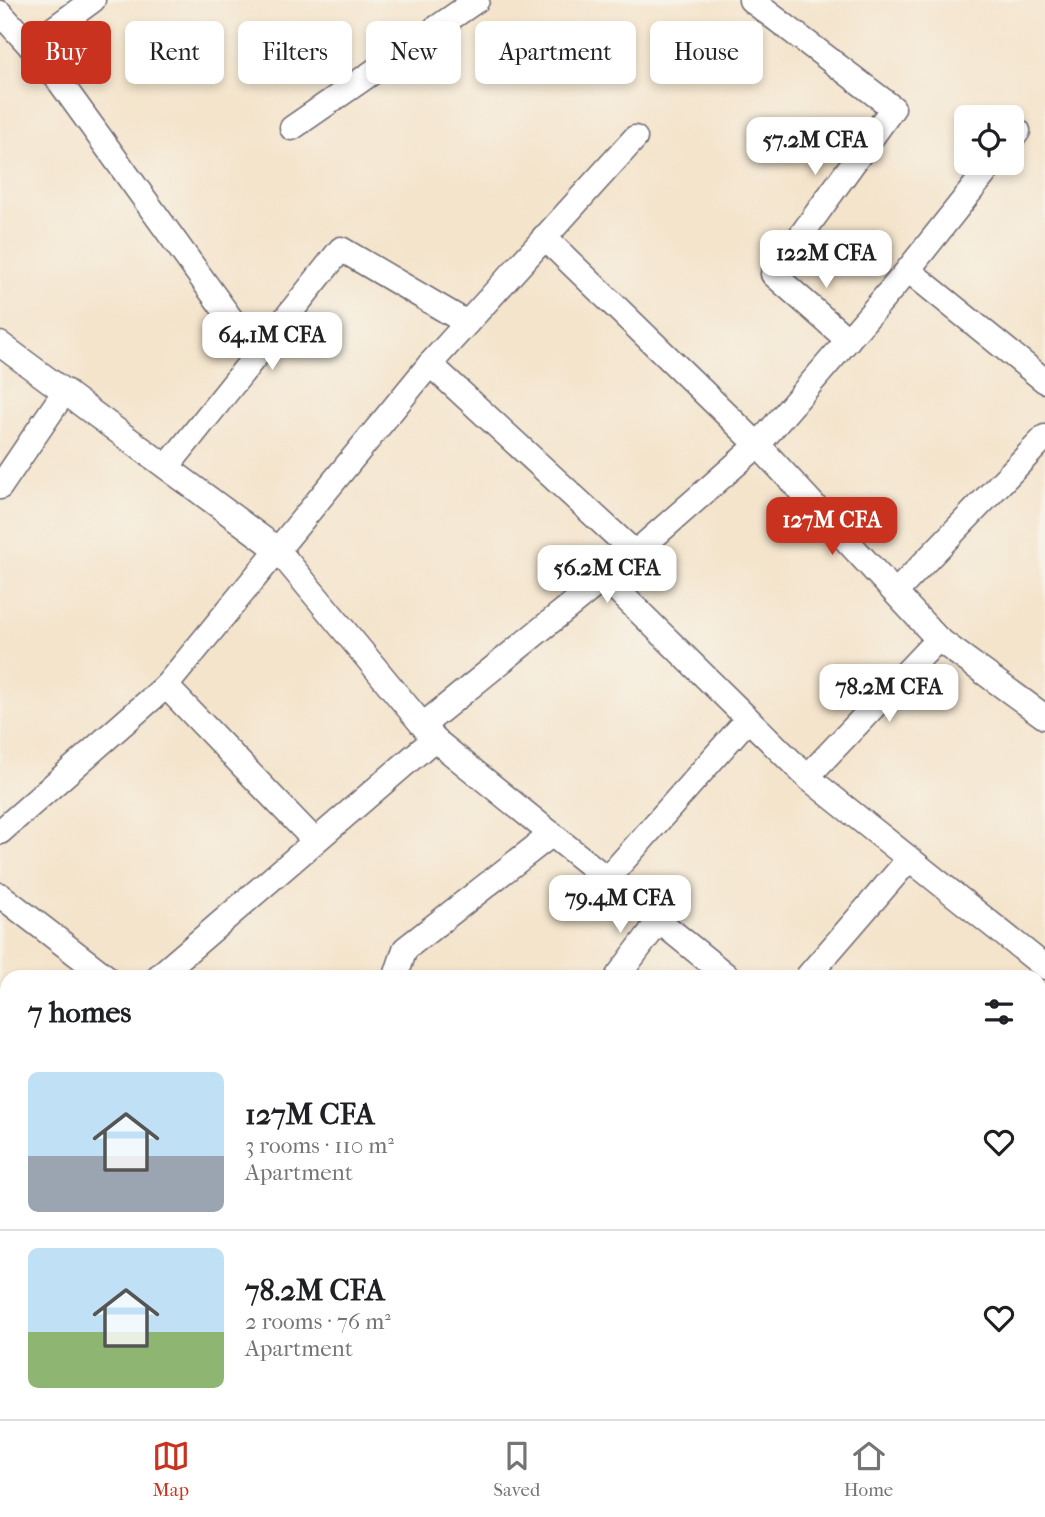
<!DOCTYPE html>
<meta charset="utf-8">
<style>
:root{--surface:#fff;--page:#f2f2f2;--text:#202124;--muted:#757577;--line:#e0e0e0;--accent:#c8321e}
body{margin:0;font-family:"IM FELL French Canon",serif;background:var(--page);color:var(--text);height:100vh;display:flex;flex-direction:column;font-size:26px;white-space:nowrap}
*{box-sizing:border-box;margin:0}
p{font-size:23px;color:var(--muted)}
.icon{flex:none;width:38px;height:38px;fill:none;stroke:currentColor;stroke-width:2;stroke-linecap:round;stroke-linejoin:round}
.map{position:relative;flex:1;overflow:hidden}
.drawer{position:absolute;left:0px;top:970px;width:1046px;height:450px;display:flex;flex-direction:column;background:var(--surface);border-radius:21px 21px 0 0;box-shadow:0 4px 10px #0003}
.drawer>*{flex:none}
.banner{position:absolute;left:21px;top:21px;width:1004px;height:63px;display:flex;gap:14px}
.tools{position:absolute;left:954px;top:105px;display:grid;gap:14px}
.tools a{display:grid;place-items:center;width:70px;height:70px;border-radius:10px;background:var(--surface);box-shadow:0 4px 10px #0003;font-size:35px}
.price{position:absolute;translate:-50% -60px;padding:0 16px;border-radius:14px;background:#fff;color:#222;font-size:23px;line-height:46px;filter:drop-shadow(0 2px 4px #0008)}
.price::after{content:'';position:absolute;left:50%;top:42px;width:21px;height:16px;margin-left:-10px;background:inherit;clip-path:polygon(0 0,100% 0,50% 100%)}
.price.current{background:var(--accent);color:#fff}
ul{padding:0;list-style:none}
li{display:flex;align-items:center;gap:21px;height:175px;padding:0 28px}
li+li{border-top:2px solid var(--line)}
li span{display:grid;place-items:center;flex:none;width:196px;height:140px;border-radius:10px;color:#555}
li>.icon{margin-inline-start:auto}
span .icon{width:84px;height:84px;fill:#fffc;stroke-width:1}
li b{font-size:30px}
h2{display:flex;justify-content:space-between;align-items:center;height:84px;padding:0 28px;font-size:30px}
.chip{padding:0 24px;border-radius:10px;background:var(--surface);box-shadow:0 4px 10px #0003;font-size:24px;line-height:63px}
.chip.current{background:var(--accent);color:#fff}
.tab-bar{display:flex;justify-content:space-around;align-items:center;height:98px;border-top:2px solid var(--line);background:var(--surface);font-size:19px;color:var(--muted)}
.tab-bar a{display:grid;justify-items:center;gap:4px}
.tab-bar .current{color:var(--accent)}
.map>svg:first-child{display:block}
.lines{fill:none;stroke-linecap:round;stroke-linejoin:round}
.street-casing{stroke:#6c666e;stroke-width:27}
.street{stroke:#fff;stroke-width:24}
</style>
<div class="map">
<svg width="1045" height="1419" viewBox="0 0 1045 1419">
<rect width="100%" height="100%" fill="#f7f3e8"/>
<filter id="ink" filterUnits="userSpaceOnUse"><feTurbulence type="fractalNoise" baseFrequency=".0143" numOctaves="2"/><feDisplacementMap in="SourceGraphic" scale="14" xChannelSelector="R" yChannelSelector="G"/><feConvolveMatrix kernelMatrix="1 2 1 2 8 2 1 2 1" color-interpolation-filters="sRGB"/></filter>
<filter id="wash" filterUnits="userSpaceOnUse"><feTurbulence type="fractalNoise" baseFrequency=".00686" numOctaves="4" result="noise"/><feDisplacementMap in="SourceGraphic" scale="28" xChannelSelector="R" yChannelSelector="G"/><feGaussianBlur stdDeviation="1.57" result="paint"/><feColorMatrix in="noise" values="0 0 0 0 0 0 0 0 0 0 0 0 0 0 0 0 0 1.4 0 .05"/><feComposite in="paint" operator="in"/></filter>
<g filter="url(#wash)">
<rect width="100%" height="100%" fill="#f4e4cc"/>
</g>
<g filter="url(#ink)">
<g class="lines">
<g class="street-casing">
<g id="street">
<polyline points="751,0 893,108 773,274 848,340"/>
<polyline points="0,13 47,64 257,355"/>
<polyline points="30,46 93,0"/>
<polyline points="292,128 477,0"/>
<polyline points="1012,139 1018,131"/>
<polyline points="544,237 758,445 938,639 1045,717"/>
<polyline points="908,270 1045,381"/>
<polyline points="0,344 277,549 434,739 727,976"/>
<polyline points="430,364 635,553"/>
<polyline points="167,467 341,249 467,323"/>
<polyline points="0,487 65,391"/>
<polyline points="605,578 807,777 1045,967"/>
<polyline points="896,592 1045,437"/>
<polyline points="166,686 315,841"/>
<polyline points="423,725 635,553 758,445 908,270 993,163"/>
<polyline points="807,777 938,639"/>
<polyline points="0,832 166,686 430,364 635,138"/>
<polyline points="607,879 748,719"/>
<polyline points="0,895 105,976"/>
<polyline points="159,976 434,739"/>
<polyline points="396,976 405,949 552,834"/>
<polyline points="618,976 659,921"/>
<polyline points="808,976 909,859"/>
<polyline points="0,1287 7,1278"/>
<polyline points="0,1306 7,1313"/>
<polyline points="1040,1351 1045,1346"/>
<polyline points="101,1412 107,1419"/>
<polyline points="525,1412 527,1419"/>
<polyline points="821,1412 827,1419"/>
<polyline points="281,1419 288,1412"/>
<polyline points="873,1419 893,1412"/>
</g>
</g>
<use href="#street" class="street"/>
</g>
</g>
</svg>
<div class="tools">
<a><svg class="icon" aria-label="locate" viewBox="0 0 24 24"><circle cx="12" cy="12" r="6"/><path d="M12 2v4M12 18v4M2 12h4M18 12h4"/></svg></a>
</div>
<b class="price" style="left:815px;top:177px">57.2M CFA</b>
<b class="price" style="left:826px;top:290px">122M CFA</b>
<b class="price" style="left:272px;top:372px">64.1M CFA</b>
<b class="price current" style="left:832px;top:557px">127M CFA</b>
<b class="price" style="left:607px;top:605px">56.2M CFA</b>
<b class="price" style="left:889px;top:724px">78.2M CFA</b>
<b class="price" style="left:620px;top:935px">79.4M CFA</b>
<div class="banner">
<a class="chip current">Buy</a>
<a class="chip">Rent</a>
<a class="chip">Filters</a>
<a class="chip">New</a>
<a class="chip">Apartment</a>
<a class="chip">House</a>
</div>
<section class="drawer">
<h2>7 homes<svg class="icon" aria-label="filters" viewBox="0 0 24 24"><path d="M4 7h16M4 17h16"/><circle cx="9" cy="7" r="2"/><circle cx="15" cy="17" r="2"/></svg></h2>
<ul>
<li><span style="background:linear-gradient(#bfe0f5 60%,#9aa5b1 0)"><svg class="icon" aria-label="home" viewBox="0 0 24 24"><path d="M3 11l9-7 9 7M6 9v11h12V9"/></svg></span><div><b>127M CFA</b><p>3 rooms · 110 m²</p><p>Apartment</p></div><svg class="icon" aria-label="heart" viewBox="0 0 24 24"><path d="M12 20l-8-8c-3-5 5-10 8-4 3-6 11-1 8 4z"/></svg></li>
<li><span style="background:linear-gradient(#bfe0f5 60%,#8fb573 0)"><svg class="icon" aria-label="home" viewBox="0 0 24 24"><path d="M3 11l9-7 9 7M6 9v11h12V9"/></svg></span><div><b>78.2M CFA</b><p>2 rooms · 76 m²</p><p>Apartment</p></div><svg class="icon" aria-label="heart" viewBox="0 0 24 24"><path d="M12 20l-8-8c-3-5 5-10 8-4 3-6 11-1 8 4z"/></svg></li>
</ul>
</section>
</div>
<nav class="tab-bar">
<a class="current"><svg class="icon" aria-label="map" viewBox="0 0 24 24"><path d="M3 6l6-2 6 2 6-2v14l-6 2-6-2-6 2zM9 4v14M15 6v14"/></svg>Map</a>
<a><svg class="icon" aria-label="saved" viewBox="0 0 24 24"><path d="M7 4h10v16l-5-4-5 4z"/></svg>Saved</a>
<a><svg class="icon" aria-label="home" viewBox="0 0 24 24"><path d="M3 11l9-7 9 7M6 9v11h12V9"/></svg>Home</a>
</nav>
